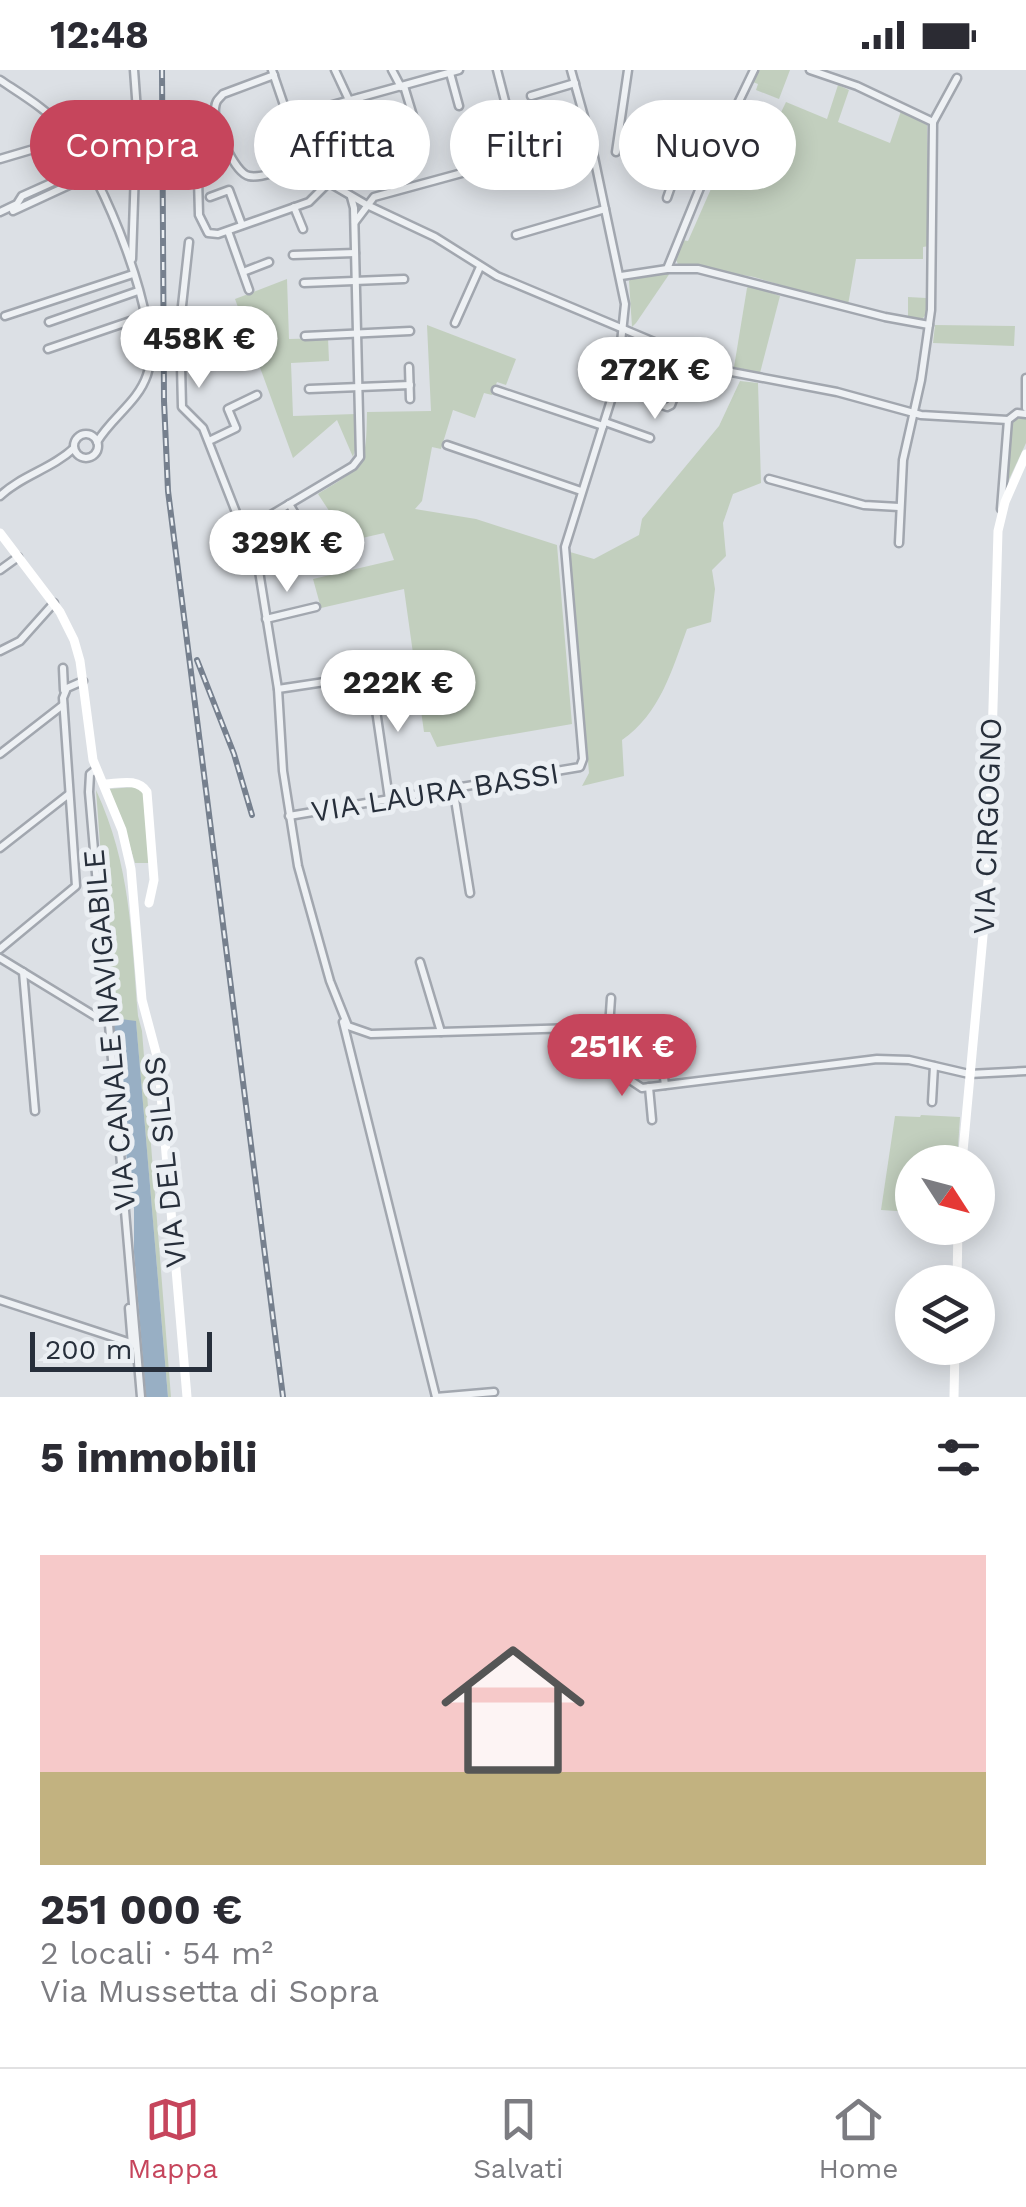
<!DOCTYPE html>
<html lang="it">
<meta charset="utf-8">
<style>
:root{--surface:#fff;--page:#f2f2f3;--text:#2b2b33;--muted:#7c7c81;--line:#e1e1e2;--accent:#c6455c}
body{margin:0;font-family:"Work Sans",sans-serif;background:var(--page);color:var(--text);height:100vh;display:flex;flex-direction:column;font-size:38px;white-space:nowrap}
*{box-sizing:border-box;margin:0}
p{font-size:32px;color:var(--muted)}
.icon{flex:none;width:55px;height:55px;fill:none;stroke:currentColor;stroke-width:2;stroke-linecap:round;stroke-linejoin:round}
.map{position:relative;height:1327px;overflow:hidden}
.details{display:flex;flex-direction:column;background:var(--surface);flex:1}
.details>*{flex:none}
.guide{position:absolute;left:30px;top:30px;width:968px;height:90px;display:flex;gap:20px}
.needle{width:65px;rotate:126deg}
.tools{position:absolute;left:895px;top:1075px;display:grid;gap:20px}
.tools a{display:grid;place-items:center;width:100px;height:100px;border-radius:50%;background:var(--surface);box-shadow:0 5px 25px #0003;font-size:50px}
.scale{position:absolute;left:30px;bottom:25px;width:182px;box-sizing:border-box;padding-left:10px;border:5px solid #272f3b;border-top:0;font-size:28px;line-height:35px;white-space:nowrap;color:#272f3b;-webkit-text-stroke:8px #ebeff3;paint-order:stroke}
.price{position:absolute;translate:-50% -85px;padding:0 22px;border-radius:35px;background:#fff;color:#222;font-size:32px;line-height:65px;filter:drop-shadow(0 2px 5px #0008)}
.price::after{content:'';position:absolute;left:50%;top:60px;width:30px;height:22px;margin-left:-15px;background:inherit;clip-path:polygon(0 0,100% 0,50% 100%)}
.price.current{background:var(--accent);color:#fff}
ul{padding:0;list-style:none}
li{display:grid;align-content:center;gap:20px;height:530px;padding:0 40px}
li span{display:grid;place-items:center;height:310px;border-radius:0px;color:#555}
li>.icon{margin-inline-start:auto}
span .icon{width:180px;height:180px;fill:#fffc;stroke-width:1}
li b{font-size:42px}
h2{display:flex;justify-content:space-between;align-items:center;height:120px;padding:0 40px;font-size:42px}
.pill{padding:0 35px;border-radius:45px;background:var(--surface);box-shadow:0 5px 25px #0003;font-size:35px;line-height:90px}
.pill.current{background:var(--accent);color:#fff}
.status{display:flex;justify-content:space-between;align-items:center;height:70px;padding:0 50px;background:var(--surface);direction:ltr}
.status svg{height:28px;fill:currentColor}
.tabs{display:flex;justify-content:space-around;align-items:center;height:140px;border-top:2px solid var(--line);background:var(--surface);font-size:28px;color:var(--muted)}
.tabs a{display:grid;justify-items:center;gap:5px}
.tabs .current{color:var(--accent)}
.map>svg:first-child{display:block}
.green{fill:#c2cfbe}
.water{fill:#98afc4}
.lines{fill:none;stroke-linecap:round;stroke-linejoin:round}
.street-casing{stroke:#a2a7af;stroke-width:11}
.street{stroke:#eef1f4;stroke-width:6}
.secondary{stroke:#fff;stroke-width:9}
.rail-casing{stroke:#76808e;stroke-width:6}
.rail{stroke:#ebeff3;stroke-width:2.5;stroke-dasharray:8;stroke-linecap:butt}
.labels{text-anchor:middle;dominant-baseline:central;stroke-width:10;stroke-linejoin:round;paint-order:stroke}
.street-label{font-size:30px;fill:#272f3b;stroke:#ebeff3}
</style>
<div class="status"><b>12:48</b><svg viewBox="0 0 49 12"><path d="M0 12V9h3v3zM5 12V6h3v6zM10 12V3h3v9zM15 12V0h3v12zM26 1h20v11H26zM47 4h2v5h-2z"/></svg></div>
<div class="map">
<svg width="1026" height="1327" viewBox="0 0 1026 1327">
<rect width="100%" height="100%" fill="#dce0e5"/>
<g class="green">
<polygon points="759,0 790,0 779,29 756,20 758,14 753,12"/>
<polygon points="838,15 849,20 838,52 890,73 901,41 927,55 929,176 923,177 923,189 856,189 848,235 754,207 678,194 675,188 682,170 688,171 729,78 758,90 786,32 827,49"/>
<polygon points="670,203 636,253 632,257 629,211 632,208"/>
<polygon points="287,209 289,269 328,268 329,291 291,293 293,346 356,344 357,373 353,387 337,350 293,388 235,229"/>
<polygon points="750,215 780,226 760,303 734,297 747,218"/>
<polygon points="908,227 926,228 926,244 921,251 908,249"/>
<path d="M427 255 516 289 506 315 497 312 492 325 484 323 475 348 453 340 441 379 432 377 422 431 415 439 476 449 557 475 572 654 437 677 430 662H424L404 519 321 538 313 509 394 490 384 463 349 471 318 424C365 395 366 398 367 342L431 341Z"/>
<polygon points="935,255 1015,256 1014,276 933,273"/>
<path d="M740 311 758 313 761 413 733 424 723 453 726 486 712 500 715 519 711 552 687 559C672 600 660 644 622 670L624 706 582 716 589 703 570 482 594 489 639 465 642 449 719 356Z"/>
<polygon points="1014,347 1026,349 1026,373 1005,418 1009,357"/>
<polygon points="136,717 143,722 149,793 135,793 121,747 107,719"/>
<path d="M96 720C131 796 131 864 138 946L142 961 171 1327H168L136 952 113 948Z"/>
<polygon points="921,1045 960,1047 957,1092 912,1092 912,1142 881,1140 895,1046 920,1047"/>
</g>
<polygon class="water" points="113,948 136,951 168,1327 146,1327 134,1183 134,1138 131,1133"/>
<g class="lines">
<g class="street-casing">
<g id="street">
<polyline points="272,0 303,91 314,104 367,135 435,167 497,206 721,300 837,322 921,345 1008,350"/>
<polyline points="335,0 349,30"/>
<polyline points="392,0 401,17"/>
<polyline points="497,0 505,31"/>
<polyline points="810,0 857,16 933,52 931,240 921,310 903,390 899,473"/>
<polyline points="450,3 459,36"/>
<path d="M274 5 223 24C218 30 216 30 215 38 213 53 234 103 249 106 264 109 289 96 303 91"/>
<path d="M0 10C24 26 48 40 67 62 101 102 164 254 147 305 138 332 112 347 97 372"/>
<polyline points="404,16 414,49"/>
<polyline points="531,26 575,13"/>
<polyline points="359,28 374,73"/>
<polyline points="187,44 197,72 199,145 208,163 218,164 309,132 327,114"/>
<polyline points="289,47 459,0"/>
<polyline points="933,52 957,8"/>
<polyline points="616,82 628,0"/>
<polyline points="664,86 677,97 676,102 702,113"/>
<polyline points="0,89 44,76 65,60"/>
<polyline points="210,127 229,120 242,155"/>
<polyline points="667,128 676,102"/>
<polyline points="294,137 303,159"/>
<polyline points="13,141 93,104"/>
<polyline points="0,142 17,134 22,126 89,96"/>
<polyline points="355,152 374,127 590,68"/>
<polyline points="228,161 249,220"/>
<polyline points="516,165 605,139"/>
<polyline points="189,172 180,254 182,337 203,358 259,501 278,619 283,701 298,796 330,911 348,956 371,964 609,957 620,968 627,1008 642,1018 877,989 909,990 969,1004 1026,1001"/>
<polyline points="293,185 355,183"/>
<polyline points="132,189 137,41 134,0"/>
<polyline points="667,199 715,81 754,0"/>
<polyline points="243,202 269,192"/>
<polyline points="621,206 667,199 698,199 885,247 929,255"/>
<polyline points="304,213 404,209"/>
<polyline points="5,246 133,204"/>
<polyline points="49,252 138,221"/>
<polyline points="455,253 480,197"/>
<polyline points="305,266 410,261"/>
<polyline points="48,279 145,246"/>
<polyline points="674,282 655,328 657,333 667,337 671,335 689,289"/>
<polyline points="409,297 410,329"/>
<polyline points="1026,308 1026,338"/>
<polyline points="309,319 410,315"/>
<polyline points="496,320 603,356"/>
<polyline points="605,352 650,368"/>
<circle cx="86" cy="376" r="12"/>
<polyline points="209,371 236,358 228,339 257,325"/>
<polyline points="447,375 581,421"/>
<polyline points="769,409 864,435 899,437"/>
<path d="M0 426C22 405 52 399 74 378"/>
<polyline points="289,434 305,460"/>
<polyline points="1001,439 1008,350 1017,343 1026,344"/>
<polyline points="244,461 353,396 360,387 354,138 351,127"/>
<polyline points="0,500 18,487"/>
<polyline points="266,549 316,537"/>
<polyline points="0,581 20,571 54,533"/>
<polyline points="63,598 64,620"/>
<polyline points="371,606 389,729"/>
<polyline points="278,619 411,599"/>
<polyline points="0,684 63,635"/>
<polyline points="95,700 90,704 89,722 141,1327"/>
<polyline points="453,717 470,823"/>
<polyline points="289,746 580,697 583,689 565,477 617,311 625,234 590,68 571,0"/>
<polyline points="0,778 69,724"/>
<polyline points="0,879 76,816 63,628 67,618 83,611"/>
<polyline points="0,888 95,946 109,948"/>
<polyline points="420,892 441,962"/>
<polyline points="23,902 35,1041"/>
<polyline points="343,952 436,1327"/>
<polyline points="609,957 611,928"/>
<polyline points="615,960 624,961 634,971 643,971"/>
<polyline points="658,963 665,1015"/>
<polyline points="649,1017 652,1050"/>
<polyline points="932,1032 934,996"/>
<polyline points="0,1230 131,1273"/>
<polyline points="129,1238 132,1275"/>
<polyline points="436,1327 494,1322"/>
</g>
</g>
<use href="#street" class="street"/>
<g class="secondary">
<polyline points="0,463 60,542 74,570 80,591 93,690 122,760 131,799 142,930 158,990 187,1327"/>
<path d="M106 714C121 713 138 708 147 722L154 810 149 833"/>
<polyline points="962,1092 988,812 998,461 1005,432 1026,384"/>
<polyline points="957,1212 958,1158"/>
<polyline points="954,1327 955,1278"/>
</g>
<g class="rail-casing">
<g id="rail">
<polyline points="162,0 164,331 168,421 283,1327"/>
<polyline points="197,590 234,684 252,745"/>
</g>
</g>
<use href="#rail" class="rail"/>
</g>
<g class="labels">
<g class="street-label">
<text transform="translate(435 722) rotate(-9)">VIA LAURA BASSI</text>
<text transform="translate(987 756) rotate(-88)">VIA CIRGOGNO</text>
<text transform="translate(109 960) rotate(-95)">VIA CANALE NAVIGABILE</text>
<text transform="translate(165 1092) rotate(-96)">VIA DEL SILOS</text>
</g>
</g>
</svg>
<div class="tools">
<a><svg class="needle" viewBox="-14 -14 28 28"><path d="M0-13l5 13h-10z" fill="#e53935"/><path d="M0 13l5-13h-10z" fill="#7c7c81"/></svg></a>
<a><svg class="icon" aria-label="layers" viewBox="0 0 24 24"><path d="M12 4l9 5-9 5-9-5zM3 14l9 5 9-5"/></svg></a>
</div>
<div class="scale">200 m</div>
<b class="price" style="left:199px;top:321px">458K €</b>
<b class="price" style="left:655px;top:352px">272K €</b>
<b class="price" style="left:287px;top:525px">329K €</b>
<b class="price" style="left:398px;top:665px">222K €</b>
<b class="price current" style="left:622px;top:1029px">251K €</b>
<div class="guide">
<a class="pill current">Compra</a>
<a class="pill">Affitta</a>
<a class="pill">Filtri</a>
<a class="pill">Nuovo</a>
</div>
</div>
<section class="details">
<h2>5 immobili<svg class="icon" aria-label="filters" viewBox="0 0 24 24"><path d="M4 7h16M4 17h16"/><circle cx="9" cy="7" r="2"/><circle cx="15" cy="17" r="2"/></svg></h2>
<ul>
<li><span style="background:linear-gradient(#f6c9c9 70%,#c2b280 0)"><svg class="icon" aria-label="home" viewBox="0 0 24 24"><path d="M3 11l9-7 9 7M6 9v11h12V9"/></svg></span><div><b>251 000 €</b><p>2 locali · 54 m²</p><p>Via Mussetta di Sopra</p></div></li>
</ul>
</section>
<nav class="tabs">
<a class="current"><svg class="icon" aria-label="map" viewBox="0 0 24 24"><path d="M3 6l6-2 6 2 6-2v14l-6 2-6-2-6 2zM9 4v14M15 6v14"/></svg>Mappa</a>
<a><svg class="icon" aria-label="saved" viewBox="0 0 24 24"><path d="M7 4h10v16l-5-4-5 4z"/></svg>Salvati</a>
<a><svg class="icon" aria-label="home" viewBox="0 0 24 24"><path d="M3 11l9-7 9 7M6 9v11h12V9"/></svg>Home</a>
</nav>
